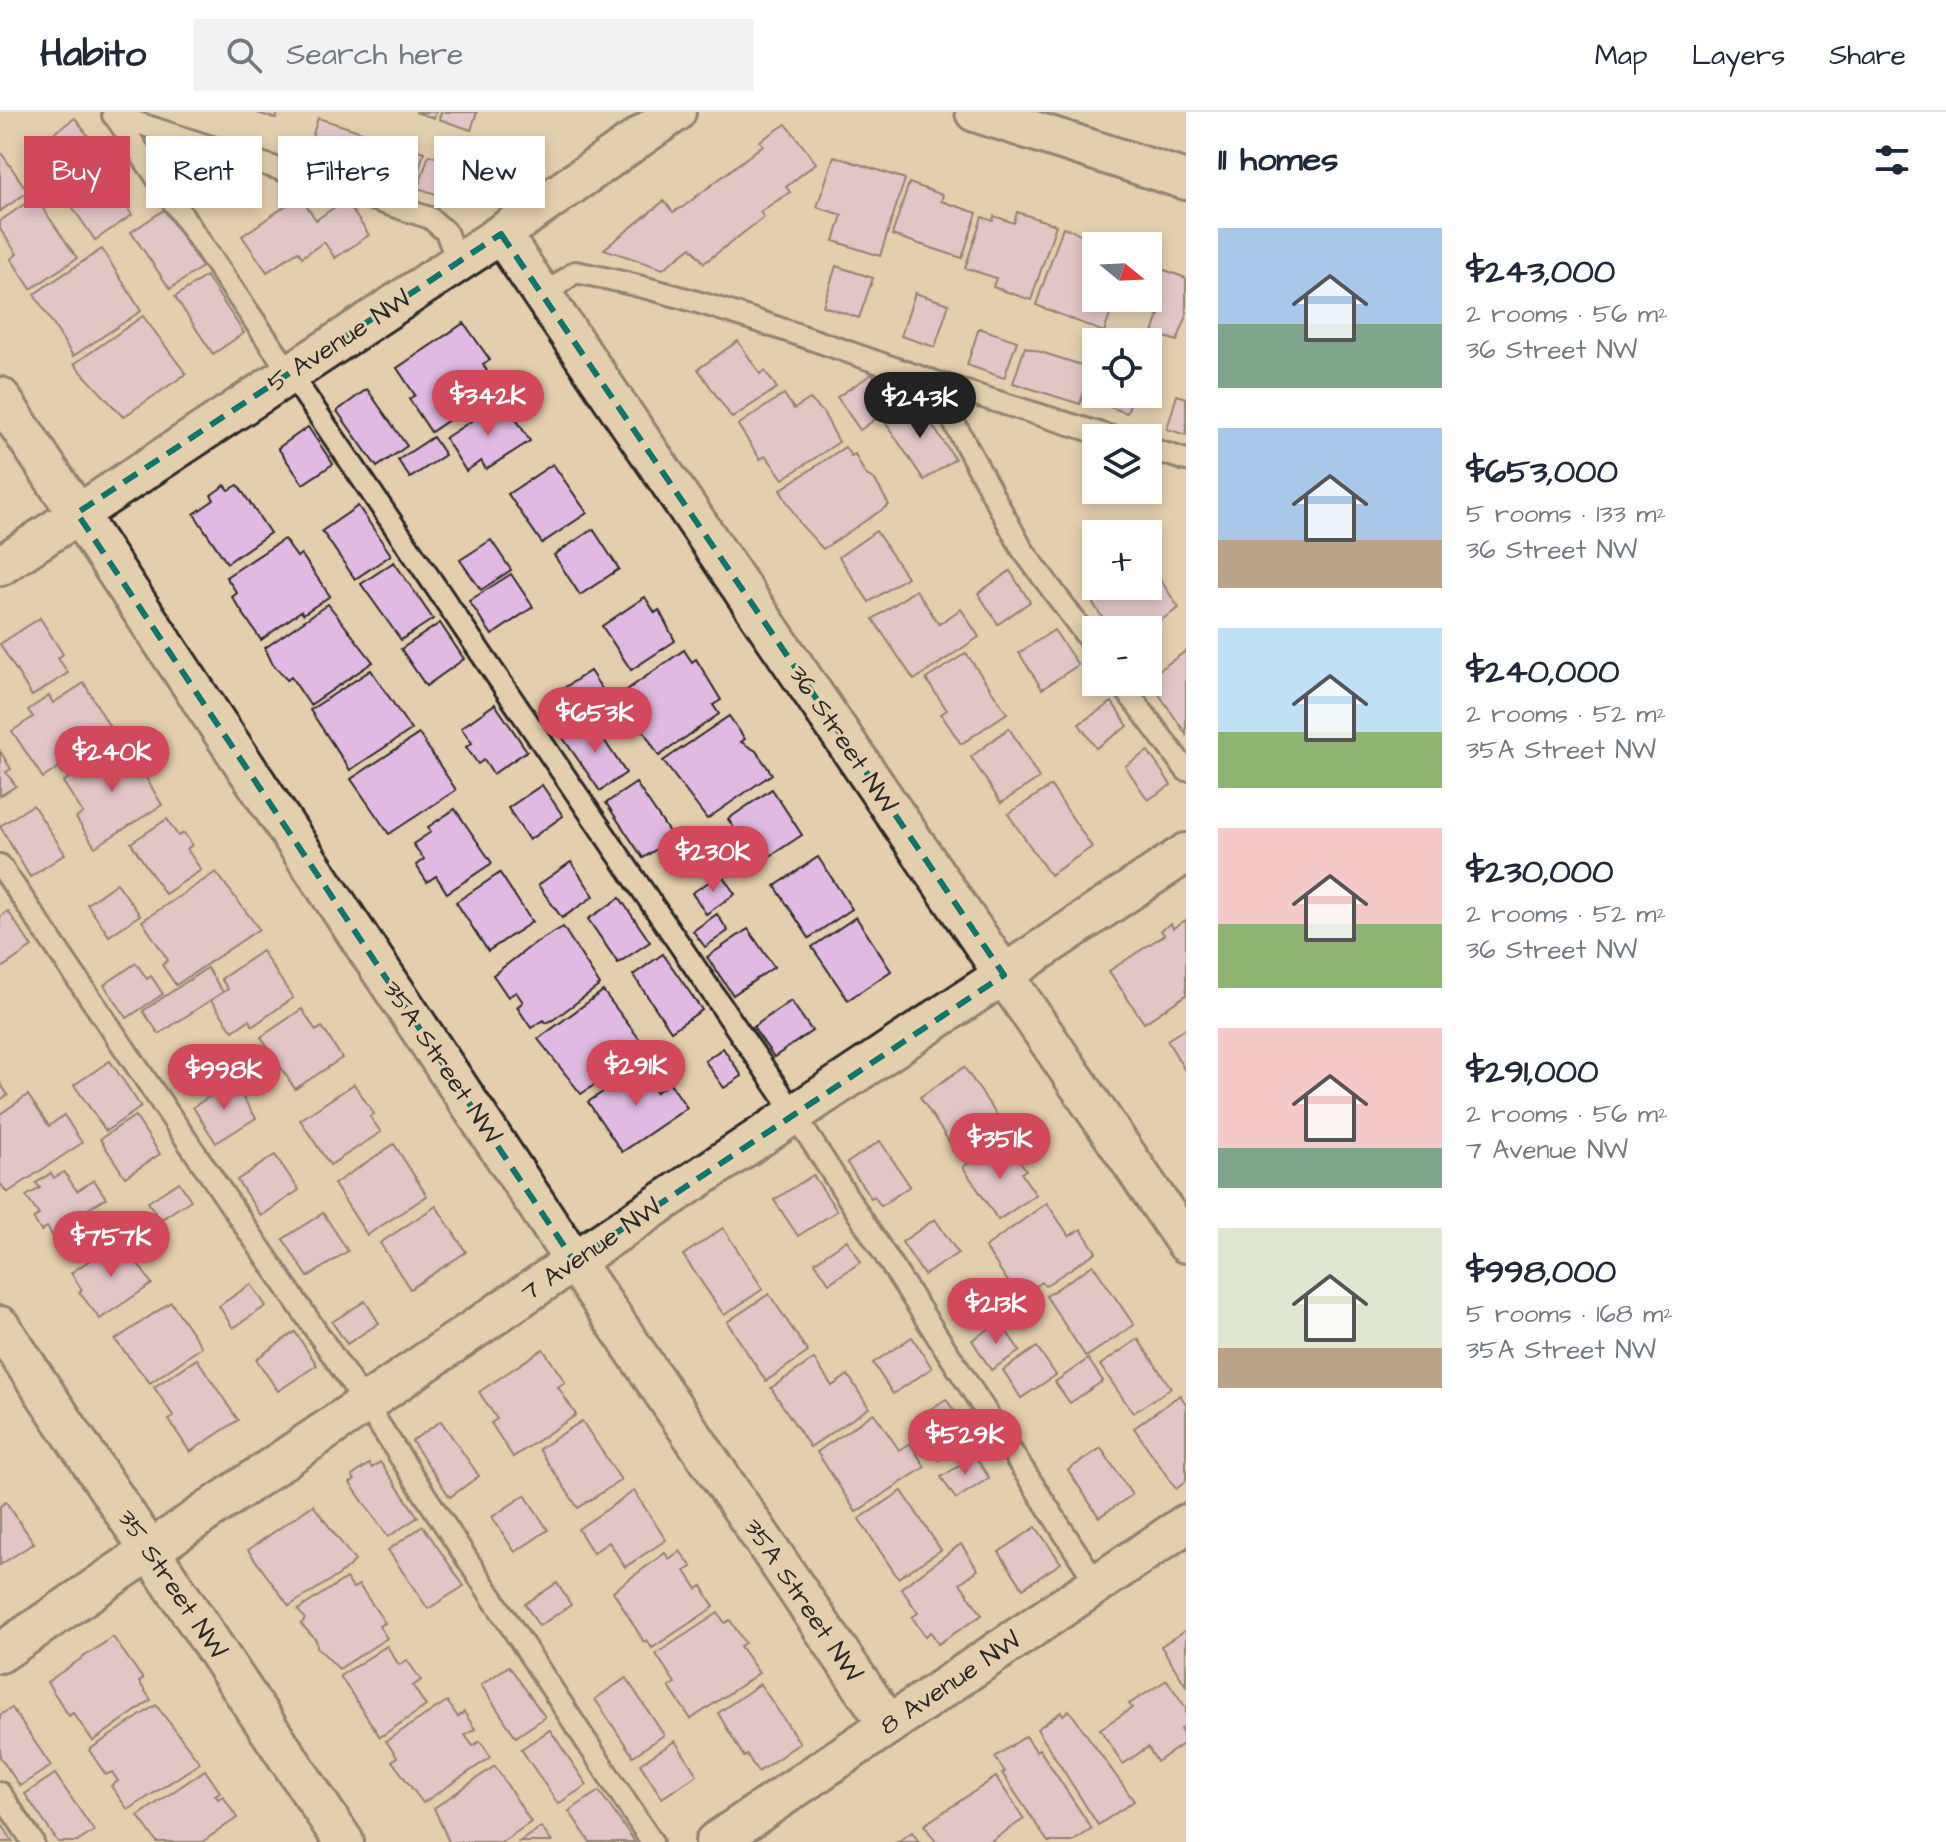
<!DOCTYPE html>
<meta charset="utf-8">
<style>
:root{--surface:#fff;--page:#f2f2f3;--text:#1f2937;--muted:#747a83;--line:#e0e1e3;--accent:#d1495b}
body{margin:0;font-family:"Architects Daughter",sans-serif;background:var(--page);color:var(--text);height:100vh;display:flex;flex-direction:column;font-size:30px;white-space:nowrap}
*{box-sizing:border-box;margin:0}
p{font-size:26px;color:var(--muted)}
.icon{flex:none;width:44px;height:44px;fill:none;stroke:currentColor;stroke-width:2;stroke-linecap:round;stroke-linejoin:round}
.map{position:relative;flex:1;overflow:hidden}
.drawer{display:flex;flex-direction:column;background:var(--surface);width:760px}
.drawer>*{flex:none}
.top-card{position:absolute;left:24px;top:24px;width:760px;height:72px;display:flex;gap:16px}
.needle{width:52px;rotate:108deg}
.controls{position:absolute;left:1082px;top:120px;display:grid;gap:16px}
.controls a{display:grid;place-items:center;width:80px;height:80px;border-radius:0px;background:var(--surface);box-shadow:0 4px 12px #0003;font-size:40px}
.price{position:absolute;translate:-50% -68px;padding:0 18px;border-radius:28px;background:var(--accent);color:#fff;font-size:26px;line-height:52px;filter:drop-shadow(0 2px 4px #0008)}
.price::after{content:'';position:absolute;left:50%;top:48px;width:24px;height:18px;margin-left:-12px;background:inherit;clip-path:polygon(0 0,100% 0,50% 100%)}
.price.current{background:#222;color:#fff}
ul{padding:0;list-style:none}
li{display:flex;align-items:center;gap:24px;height:200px;padding:0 32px}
li span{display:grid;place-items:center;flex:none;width:224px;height:160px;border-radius:0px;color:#555}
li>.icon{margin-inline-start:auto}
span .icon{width:96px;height:96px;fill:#fffc;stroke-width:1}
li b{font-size:34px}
h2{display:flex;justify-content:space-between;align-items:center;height:96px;padding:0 32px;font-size:34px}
.chip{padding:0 28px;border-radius:0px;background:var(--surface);box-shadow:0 4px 12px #0003;font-size:28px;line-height:72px}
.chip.current{background:var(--accent);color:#fff}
header{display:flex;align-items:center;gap:48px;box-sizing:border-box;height:112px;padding:0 40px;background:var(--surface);border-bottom:2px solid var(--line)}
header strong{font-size:38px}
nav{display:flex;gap:44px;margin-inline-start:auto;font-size:28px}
.search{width:560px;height:72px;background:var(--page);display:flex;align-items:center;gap:20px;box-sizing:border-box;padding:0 28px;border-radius:0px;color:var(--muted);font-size:30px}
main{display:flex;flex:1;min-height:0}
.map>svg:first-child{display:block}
.building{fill:#e0bae3;stroke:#2b2b2b;stroke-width:2}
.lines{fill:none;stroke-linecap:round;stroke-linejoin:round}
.service-casing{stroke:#2b2b2b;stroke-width:26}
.minor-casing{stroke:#2b2b2b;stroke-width:44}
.service{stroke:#e3cead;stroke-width:20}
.minor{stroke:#e3cead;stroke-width:38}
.marked{fill:none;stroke:#0f766e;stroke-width:6;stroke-dasharray:16 10;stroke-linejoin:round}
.labels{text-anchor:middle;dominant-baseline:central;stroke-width:6;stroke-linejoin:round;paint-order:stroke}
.street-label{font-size:26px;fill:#2b2b2b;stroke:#e3cead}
</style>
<header>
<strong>Habito</strong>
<div class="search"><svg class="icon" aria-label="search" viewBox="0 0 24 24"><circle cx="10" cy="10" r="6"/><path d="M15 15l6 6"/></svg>Search here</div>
<nav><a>Map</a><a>Layers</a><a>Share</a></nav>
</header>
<main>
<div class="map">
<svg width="1186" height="1730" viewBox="0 0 1186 1730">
<rect width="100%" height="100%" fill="#e3cead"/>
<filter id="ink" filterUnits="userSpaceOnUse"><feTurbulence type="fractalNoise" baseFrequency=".0125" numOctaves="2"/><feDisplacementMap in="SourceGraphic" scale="16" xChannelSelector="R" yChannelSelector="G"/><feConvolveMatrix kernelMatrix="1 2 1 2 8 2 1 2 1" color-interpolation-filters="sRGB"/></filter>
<g filter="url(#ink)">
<g class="building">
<polygon points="255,0 278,0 276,7"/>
<polygon points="415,0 436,0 434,6"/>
<polygon points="441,0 477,0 471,18 439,7"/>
<polygon points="75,6 96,35 62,59 65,63 57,68 39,42 46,38 41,30"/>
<polygon points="318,6 381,26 371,58 308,38"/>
<polygon points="786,12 816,51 786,75 790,80 760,100 764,105 704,151 691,135 663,157 604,137 664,89 673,100 683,95 763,33 760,29"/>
<polygon points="391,30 424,40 414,74 381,64"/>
<polygon points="0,39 28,80 0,99"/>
<polygon points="429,43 461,53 450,87 418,76"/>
<polygon points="834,44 905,67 880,144 834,129 842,103 817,95"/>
<polygon points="110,70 132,103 95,128 73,96"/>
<polygon points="909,71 943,83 941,89 977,101 962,146 892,123"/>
<polygon points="300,84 316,108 345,88 369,123 335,146 324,130 302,145 298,139 267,160 242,124"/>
<polygon points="35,85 77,146 31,177 11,147 17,142 0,117 0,109"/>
<polygon points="164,98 202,155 170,177 131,120"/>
<polygon points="1017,100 1056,113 1031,188 993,175 996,166 965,156 982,105 993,109 994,104 1014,111"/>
<polygon points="1063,115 1110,134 1096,134 1096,186 1116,186 1104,220 1036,193"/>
<polygon points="102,137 141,199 73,244 34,182"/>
<polygon points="1148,152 1186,166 1186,206 1177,229 1153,221 1159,203 1130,194 1132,186 1148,186"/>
<polygon points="836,154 873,166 859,206 823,194"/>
<polygon points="206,164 244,221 213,242 175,185"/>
<polygon points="915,181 949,192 935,235 901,224"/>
<polygon points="143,204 186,262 123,305 74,252"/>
<polygon points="464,211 490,248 483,252 496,276 431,320 409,287 415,283 397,256"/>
<polygon points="979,216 1017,229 1004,266 967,253"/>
<polygon points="738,229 760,262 765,259 777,276 732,306 698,257"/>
<polygon points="1025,235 1091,256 1080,292 1013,271"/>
<polygon points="872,262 894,294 860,318 837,285"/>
<polygon points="1096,271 1096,282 1133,282 1127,301 1090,288"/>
<polygon points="367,277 407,334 377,355 337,299"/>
<polygon points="784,282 794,297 810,287 823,300 839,330 783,367 766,344 760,347 738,313"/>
<polygon points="1177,283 1186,286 1186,323 1167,317"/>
<polygon points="504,288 530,329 486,357 481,349 466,359 445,326"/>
<polygon points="916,289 955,347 924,368 885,310"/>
<polygon points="308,315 333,352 303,372 278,336"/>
<polygon points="433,325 445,343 410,366 398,348"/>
<polygon points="845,335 851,344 855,342 865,362 875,368 889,393 823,437 801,413 780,378"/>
<polygon points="553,352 587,401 542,431 508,382"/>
<polygon points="225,373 229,378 238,373 270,421 227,451 194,402 214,388 211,383"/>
<polygon points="358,394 391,443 355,467 322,419"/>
<polygon points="593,417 619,457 580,483 554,443"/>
<polygon points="876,419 907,465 869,490 839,445"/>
<polygon points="284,427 297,445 301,442 330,484 303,502 301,499 261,528 232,485 237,481 226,465"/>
<polygon points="491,428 511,458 481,478 460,448"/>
<polygon points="394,450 433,507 401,528 361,472"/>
<polygon points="1150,452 1179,496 1146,518 1111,518 1092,490 1116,474 1148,474"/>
<polygon points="1010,459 1030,490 998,512 978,481"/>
<polygon points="511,462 533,495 492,523 469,489"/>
<polygon points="916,478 939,512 961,497 979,525 914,568 873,507"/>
<polygon points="645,485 655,501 659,498 675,529 631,558 602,514"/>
<polygon points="328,492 373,550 310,593 291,565 287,568 273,553 265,536"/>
<polygon points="40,506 63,542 58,546 68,561 32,584 0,532"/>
<polygon points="440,511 464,547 426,574 401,537"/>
<polygon points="1054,518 1078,553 1042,577 1019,541"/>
<polygon points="684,538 692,550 696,547 721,588 713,593 719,602 659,644 621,582"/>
<polygon points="1186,539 1186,622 1148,566"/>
<polygon points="966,541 1007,601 961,632 941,602 947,598 926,567"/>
<polygon points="371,558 411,618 350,658 310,598"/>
<polygon points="590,559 604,580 572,601 558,580"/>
<polygon points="84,571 112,619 96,630 101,637 62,661 59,655 43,666 12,619 33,605 28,598 49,584 53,591"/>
<polygon points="1112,590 1128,614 1096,636 1079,612"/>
<polygon points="495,592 527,639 493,662 484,648 478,652 466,635 472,631 461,616"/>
<polygon points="729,604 745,627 741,630 756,639 772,662 707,707 663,649"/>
<polygon points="590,607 626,661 600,679 563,626"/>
<polygon points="1009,616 1039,666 1001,691 971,645"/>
<polygon points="419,622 456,678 389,722 351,667"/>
<polygon points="124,628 162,693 95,735 76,706 83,701 63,670"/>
<polygon points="0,639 11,657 6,660 16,674 0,684"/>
<polygon points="1148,639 1171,673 1148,688 1125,654"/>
<polygon points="636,671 673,726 643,746 606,691"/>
<polygon points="542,673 563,704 529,728 508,696"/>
<polygon points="1051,674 1092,735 1050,763 1008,702"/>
<polygon points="772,677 802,723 758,752 728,707"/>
<polygon points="33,693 65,742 30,765 0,714"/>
<polygon points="455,697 492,751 447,781 436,764 427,770 416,753 424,747 413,732 431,720 428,715"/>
<polygon points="167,707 178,724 184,721 192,733 187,737 201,758 165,782 131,731"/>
<polygon points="818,745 852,797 809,826 775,774"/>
<polygon points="571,750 594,784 562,806 538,773"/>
<polygon points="216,760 259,817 176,873 162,853 168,848 142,809"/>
<polygon points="500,761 532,810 488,839 456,790"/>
<polygon points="721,762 735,782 706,802 692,781"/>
<polygon points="117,771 140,803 109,824 87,792"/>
<polygon points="620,786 650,830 618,851 588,807"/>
<polygon points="8,799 32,835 0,857 0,805"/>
<polygon points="717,802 728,819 705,835 693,819"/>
<polygon points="856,805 891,859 848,888 812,835"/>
<polygon points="1186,808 1186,883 1144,911 1109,859 1164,823 1161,818 1171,812 1173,816"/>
<polygon points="563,815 600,873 553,908 546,911 544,908 531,916 517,895 523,890 516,880 508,885 493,863 535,831"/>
<polygon points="748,817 774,855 733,883 707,845"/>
<polygon points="262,839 293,886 253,914 249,908 233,919 211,888 228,877 221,867"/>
<polygon points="663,842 702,898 671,919 633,863"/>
<polygon points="136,851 147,867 151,864 163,882 127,906 104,873"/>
<polygon points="207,856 223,880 159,922 143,899"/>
<polygon points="603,879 647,937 581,982 538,927"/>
<polygon points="791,889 812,919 774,945 753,915"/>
<polygon points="302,897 316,919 322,915 342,946 295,977 261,925"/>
<polygon points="1186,916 1186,960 1167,928"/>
<polygon points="723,936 742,964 724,976 705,949"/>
<polygon points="110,949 141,995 106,1019 74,973"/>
<polygon points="640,955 656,980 670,971 687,996 622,1040 588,990"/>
<polygon points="964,955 1003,1012 958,1043 920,985"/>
<polygon points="233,970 256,1006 216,1031 193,995"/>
<polygon points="0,971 8,983 0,988"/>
<polygon points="354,972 374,1002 370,1005 381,1020 330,1053 300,1008"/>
<polygon points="28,983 49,1014 64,1003 82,1031 7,1081 0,1071 0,1002"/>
<polygon points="135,1004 160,1042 125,1065 100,1027"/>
<polygon points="880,1029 910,1074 881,1094 874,1084 871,1086 847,1051"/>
<polygon points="1000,1030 1012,1048 1017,1045 1026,1058 1021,1061 1036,1083 998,1108 963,1055"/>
<polygon points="394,1032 427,1084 367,1123 334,1072"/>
<polygon points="275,1043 299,1078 261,1104 237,1068"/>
<polygon points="64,1060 77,1079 94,1068 106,1086 88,1097 98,1113 61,1137 47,1115 41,1119 33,1106 39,1103 26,1084 40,1076 36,1071 51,1061 54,1066"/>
<polygon points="813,1063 837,1099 798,1124 774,1088"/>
<polygon points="179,1070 191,1088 160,1108 148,1090"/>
<polygon points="1047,1091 1069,1124 1081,1117 1096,1140 1045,1174 1042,1170 1019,1186 985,1135"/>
<polygon points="436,1094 466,1140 410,1177 380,1131"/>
<polygon points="323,1101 348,1139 308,1165 283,1127"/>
<polygon points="935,1107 958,1141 924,1163 902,1130"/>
<polygon points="723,1116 763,1177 724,1203 683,1143"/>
<polygon points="121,1127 152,1172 100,1207 79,1180 82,1178 71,1161"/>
<polygon points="847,1128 861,1150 829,1171 815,1150"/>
<polygon points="1093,1153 1134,1213 1086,1245 1046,1184"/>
<polygon points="251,1172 266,1194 233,1216 219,1194"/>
<polygon points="769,1182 808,1240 766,1269 727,1210"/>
<polygon points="365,1189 379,1211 347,1232 332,1210"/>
<polygon points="171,1190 202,1235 150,1271 115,1228"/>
<polygon points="1000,1210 1020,1239 991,1258 972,1228"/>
<polygon points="295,1220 317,1253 278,1279 256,1247"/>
<polygon points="912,1225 932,1256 893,1282 873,1251"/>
<polygon points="1138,1227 1171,1276 1133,1301 1100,1253"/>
<polygon points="1037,1235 1056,1263 1021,1286 1003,1258"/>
<polygon points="543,1237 565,1270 558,1275 576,1303 513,1345 491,1311 497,1307 479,1280"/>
<polygon points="197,1247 238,1308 190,1340 169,1308 174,1305 154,1275"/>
<polygon points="814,1247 832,1274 848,1263 869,1296 810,1335 771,1276"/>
<polygon points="1088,1247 1103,1269 1070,1291 1055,1270"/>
<polygon points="1180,1283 1186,1292 1186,1369 1176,1377 1134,1316"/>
<polygon points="946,1287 972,1325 939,1348 912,1309"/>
<polygon points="874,1301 899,1338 910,1331 925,1355 856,1400 817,1340"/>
<polygon points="441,1309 479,1364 450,1385 412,1329"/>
<polygon points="582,1309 621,1368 578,1396 539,1337"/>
<polygon points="1101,1336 1132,1383 1099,1405 1068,1358"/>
<polygon points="975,1344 989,1366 956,1387 941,1365"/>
<polygon points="380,1350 418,1405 388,1425 350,1371 355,1368 352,1364 369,1352 372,1356"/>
<polygon points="634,1379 666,1428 625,1455 609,1430 593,1441 578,1417"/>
<polygon points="902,1379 941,1438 898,1466 859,1407"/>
<polygon points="525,1383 548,1418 515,1440 492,1405"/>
<polygon points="6,1390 34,1431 0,1453 0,1394"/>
<polygon points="313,1393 355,1449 339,1463 289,1494 248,1438"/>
<polygon points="423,1414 464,1474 428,1497 388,1438"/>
<polygon points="1036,1415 1061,1451 1023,1476 999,1440"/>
<polygon points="961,1432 978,1458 960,1471 982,1503 938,1532 931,1520 925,1524 912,1505 918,1501 901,1476"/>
<polygon points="680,1439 692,1455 685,1459 697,1477 702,1474 714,1495 652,1536 647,1528 644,1530 613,1479 665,1441 669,1447"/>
<polygon points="346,1466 353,1476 359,1473 385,1511 379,1514 387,1526 339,1557 317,1535 316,1528 301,1512 305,1507 298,1498"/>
<polygon points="557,1471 571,1493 539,1514 525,1492"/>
<polygon points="718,1501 725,1511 730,1508 745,1531 740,1534 759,1561 691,1607 669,1575 675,1571 656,1542"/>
<polygon points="1186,1518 1186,1574 1161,1534"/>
<polygon points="113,1525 143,1567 139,1570 151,1588 93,1629 73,1601 69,1604 47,1570"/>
<polygon points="387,1534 399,1553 407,1548 421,1568 413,1574 426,1594 380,1625 340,1564"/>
<polygon points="509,1554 545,1605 516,1625 481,1573"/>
<polygon points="626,1566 664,1623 633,1644 595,1587"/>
<polygon points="1167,1568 1186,1596 1186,1613 1181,1617 1186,1630 1157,1650 1148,1635 1123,1652 1100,1617 1132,1596 1129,1592"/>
<polygon points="760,1572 800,1631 758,1660 747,1643 744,1645 718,1601"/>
<polygon points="447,1589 458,1605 464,1600 475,1617 465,1623 473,1634 480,1629 491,1645 423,1691 392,1649 397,1645 386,1629"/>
<polygon points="156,1593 200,1651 128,1698 111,1674 118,1669 112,1660 106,1663 89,1638"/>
<polygon points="12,1596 51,1654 20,1674 0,1645 0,1603"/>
<polygon points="1069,1598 1134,1689 1098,1713 1037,1617 1061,1600 1063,1603"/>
<polygon points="550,1618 587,1673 558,1692 521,1637"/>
<polygon points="1026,1624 1036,1639 1039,1637 1092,1717 1072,1730 1048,1730 1002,1661 1005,1660 995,1645"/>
<polygon points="675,1629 697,1663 662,1686 640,1652"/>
<polygon points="495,1654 531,1710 502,1730 449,1730 434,1696"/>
<polygon points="205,1658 220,1680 215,1683 218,1687 223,1684 237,1706 202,1730 157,1730 138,1704"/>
<polygon points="55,1662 94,1719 77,1730 58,1730 25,1682"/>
<polygon points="996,1665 1024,1707 989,1730 936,1730 924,1713"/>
<polygon points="599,1679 635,1730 590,1730 569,1699"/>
<polygon points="0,1709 13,1730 0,1730"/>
<polygon points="541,1715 552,1730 519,1730"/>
<polygon points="912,1720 919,1730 897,1730"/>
</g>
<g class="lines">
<g class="service-casing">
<g id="service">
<polyline points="113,3 430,106 446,120 458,151"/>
<polyline points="114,3 778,977 1097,1472"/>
<path d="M542 185 575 160C697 183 811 228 929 268 991 288 1053 307 1115 326"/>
<polyline points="931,268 1022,437 1096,537"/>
<polyline points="1148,336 1186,348"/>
<polyline points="1120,570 1186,658"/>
<polyline points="0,753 365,1291 652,1730"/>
<polyline points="0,1681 33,1730"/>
</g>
</g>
<g class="minor-casing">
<g id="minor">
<polyline points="975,0 1186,68"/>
<polyline points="501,122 1186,1131"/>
<polyline points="0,285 574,1149 888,1612"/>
<polyline points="0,454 501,122 676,0"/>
<polyline points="0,1214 344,1730"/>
<polyline points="0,1541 574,1149 1186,741"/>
<polyline points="715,1730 1186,1412"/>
</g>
</g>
<use href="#service" class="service"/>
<use href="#minor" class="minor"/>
</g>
</g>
<path d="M0 0H1186V1730H0ZM501 122 1004 863 574 1149 77 401Z" fill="#e3cead" fill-opacity=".55" fill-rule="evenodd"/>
<path class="marked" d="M501 122 1004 863 574 1149 77 401Z"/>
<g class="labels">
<g class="street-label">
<text transform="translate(339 229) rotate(-33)">5 Avenue NW</text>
<text transform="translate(843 627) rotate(56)">36 Street NW</text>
<text transform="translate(442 950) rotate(56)">35A Street NW</text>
<text transform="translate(591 1138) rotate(-34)">7 Avenue NW</text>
<text transform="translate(172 1472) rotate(56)">35 Street NW</text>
<text transform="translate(803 1488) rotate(56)">35A Street NW</text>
<text transform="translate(950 1571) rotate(-34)">8 Avenue NW</text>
</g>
</g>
</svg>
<div class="controls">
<a><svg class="needle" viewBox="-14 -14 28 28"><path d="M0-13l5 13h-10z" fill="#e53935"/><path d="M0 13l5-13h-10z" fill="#747a83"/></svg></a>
<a><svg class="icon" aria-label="locate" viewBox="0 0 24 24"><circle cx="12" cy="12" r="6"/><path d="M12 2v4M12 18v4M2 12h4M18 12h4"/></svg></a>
<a><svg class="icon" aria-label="layers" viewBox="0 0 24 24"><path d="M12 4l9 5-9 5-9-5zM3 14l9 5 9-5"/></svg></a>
<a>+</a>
<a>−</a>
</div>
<b class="price" style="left:488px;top:326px">$342K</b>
<b class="price current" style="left:920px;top:328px">$243K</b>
<b class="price" style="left:595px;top:643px">$653K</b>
<b class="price" style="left:112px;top:682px">$240K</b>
<b class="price" style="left:713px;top:782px">$230K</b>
<b class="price" style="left:636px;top:996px">$291K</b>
<b class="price" style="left:224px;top:1000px">$998K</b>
<b class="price" style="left:1000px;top:1069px">$351K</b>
<b class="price" style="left:111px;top:1167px">$757K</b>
<b class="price" style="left:996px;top:1234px">$213K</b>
<b class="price" style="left:965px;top:1365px">$529K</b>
<div class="top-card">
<a class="chip current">Buy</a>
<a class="chip">Rent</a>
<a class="chip">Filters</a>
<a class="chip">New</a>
</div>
</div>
<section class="drawer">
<h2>11 homes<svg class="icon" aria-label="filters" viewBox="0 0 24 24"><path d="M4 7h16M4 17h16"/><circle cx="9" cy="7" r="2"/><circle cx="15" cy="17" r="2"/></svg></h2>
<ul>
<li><span style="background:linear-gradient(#a9c7e8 60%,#7fa58c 0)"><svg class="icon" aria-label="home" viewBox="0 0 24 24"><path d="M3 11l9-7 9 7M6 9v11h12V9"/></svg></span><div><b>$243,000</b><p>2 rooms · 56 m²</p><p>36 Street NW</p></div></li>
<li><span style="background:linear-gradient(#a9c7e8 70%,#b9a48a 0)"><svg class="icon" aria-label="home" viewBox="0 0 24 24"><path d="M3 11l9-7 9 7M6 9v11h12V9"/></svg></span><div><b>$653,000</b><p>5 rooms · 133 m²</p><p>36 Street NW</p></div></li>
<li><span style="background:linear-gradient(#bfe0f5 65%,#8fb573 0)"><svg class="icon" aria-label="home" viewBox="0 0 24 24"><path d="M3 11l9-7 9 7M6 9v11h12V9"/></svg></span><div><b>$240,000</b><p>2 rooms · 52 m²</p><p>35A Street NW</p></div></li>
<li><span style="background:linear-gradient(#f6c9c9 60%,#8fb573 0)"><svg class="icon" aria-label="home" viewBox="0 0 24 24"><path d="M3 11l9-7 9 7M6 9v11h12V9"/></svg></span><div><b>$230,000</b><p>2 rooms · 52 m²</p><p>36 Street NW</p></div></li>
<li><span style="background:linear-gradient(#f6c9c9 75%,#7fa58c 0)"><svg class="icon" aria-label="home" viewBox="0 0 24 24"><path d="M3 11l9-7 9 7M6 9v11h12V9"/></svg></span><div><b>$291,000</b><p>2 rooms · 56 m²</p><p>7 Avenue NW</p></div></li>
<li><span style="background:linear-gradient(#dfe7d0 75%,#b9a48a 0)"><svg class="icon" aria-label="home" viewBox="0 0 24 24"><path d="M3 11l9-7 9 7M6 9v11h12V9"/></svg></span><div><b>$998,000</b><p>5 rooms · 168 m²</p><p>35A Street NW</p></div></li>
</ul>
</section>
</main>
